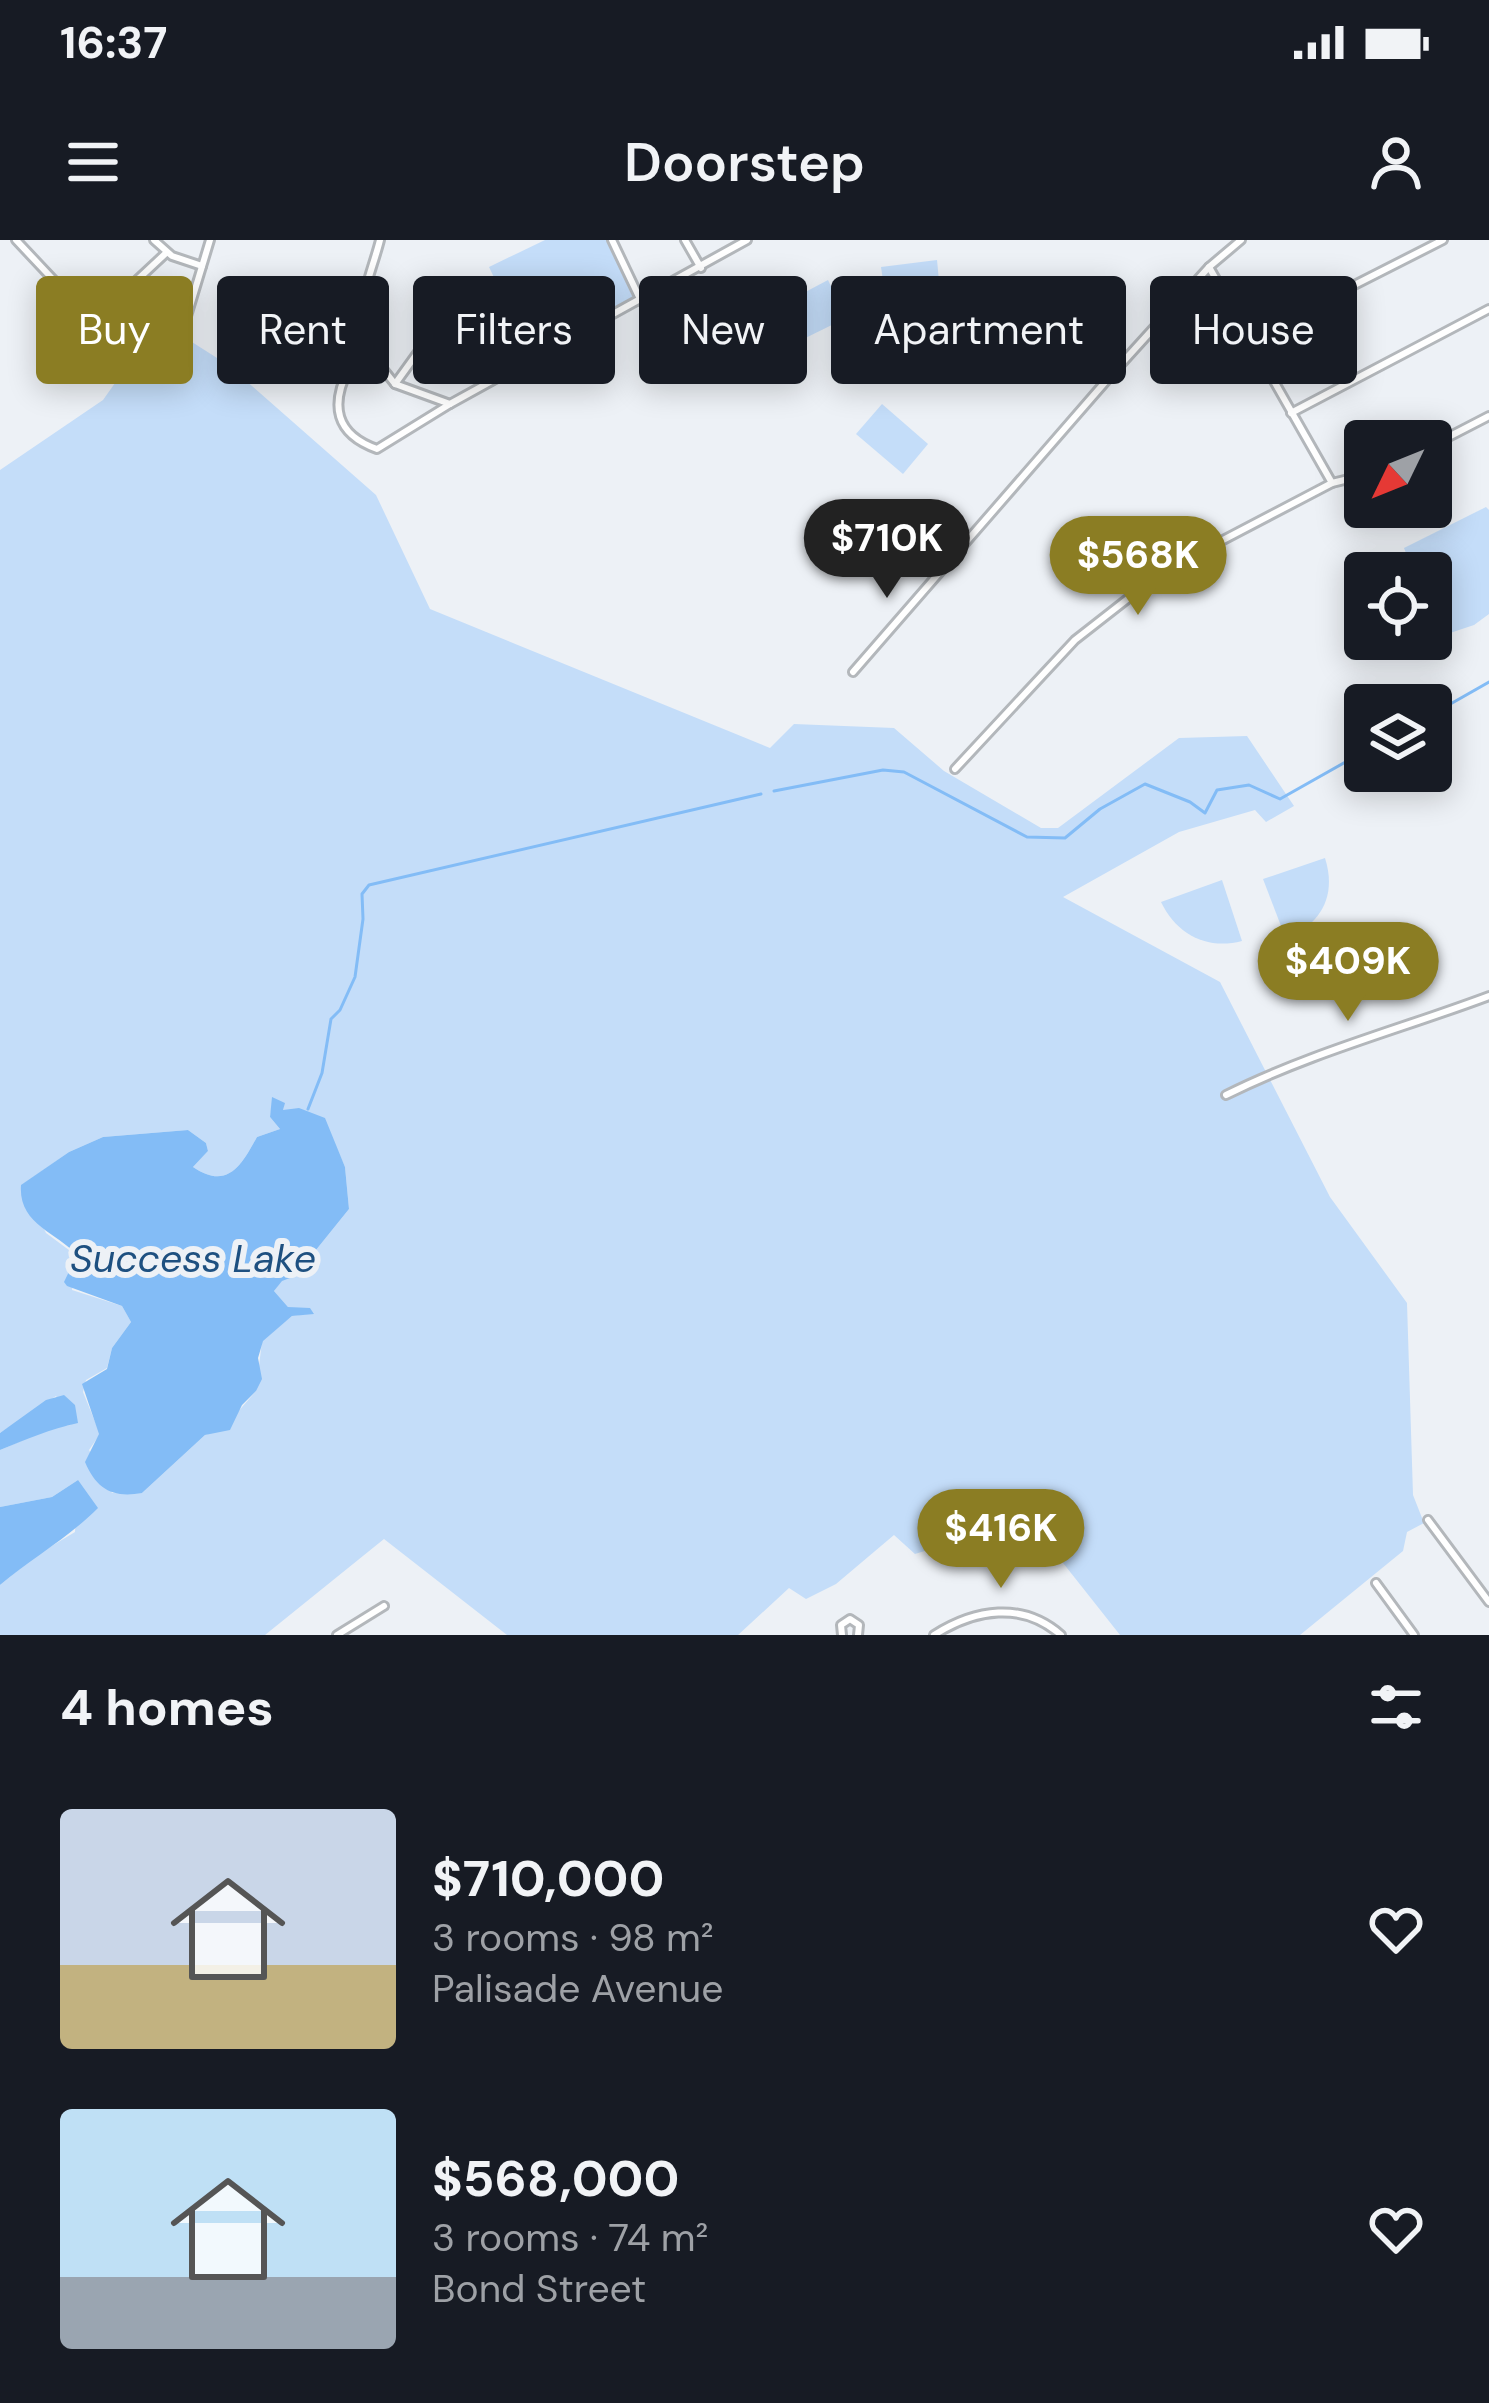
<!DOCTYPE html>
<meta charset="utf-8">
<style>
:root{--surface:#171b24;--page:#20242c;--text:#f1f3f6;--muted:#9ea1a6;--accent:#8b7d23}
body{margin:0;font-family:"DM Sans",sans-serif;background:var(--page);color:var(--text);height:100vh;display:flex;flex-direction:column;font-size:45px;white-space:nowrap}
*{box-sizing:border-box;margin:0}
p{font-size:39px;color:var(--muted)}
.icon{flex:none;width:66px;height:66px;fill:none;stroke:currentColor;stroke-width:2;stroke-linecap:round;stroke-linejoin:round}
.map{position:relative;height:1395px;overflow:hidden}
.panel{display:flex;flex-direction:column;background:var(--surface);flex:1}
.panel>*{flex:none}
.hud{position:absolute;left:36px;top:36px;width:1419px;height:108px;display:flex;gap:24px}
.needle{width:78px;rotate:227deg}
.fabs{position:absolute;left:1344px;top:180px;display:grid;gap:24px}
.fabs a{display:grid;place-items:center;width:108px;height:108px;border-radius:12px;background:var(--surface);box-shadow:0 6px 30px #0003;font-size:60px}
.price{position:absolute;translate:-50% -102px;padding:0 27px;border-radius:42px;background:var(--accent);color:#fff;font-size:39px;line-height:78px;filter:drop-shadow(0 3px 6px #0008)}
.price::after{content:'';position:absolute;left:50%;top:72px;width:36px;height:27px;margin-left:-18px;background:inherit;clip-path:polygon(0 0,100% 0,50% 100%)}
.price.on{background:#222;color:#fff}
ul{padding:0;list-style:none}
li{display:flex;align-items:center;gap:36px;height:300px;padding:0 60px}
li span{display:grid;place-items:center;flex:none;width:336px;height:240px;border-radius:12px;color:#555}
li>.icon{margin-inline-start:auto}
span .icon{width:144px;height:144px;fill:#fffc;stroke-width:1}
li b{font-size:51px}
h2{display:flex;justify-content:space-between;align-items:center;height:144px;padding:0 60px;font-size:51px}
.tag{padding:0 42px;border-radius:12px;background:var(--surface);box-shadow:0 6px 30px #0003;font-size:42px;line-height:108px}
.tag.on{background:var(--accent);color:#fff}
.status{display:flex;justify-content:space-between;align-items:center;height:84px;padding:0 60px;background:var(--surface);direction:ltr}
.status svg{height:33px;fill:currentColor}
header{display:flex;justify-content:space-between;align-items:center;height:156px;padding:0 60px;background:var(--surface);font-size:54px;font-weight:600}
.map>svg:first-child{display:block}
.green{fill:#c4ddf9;fill-rule:evenodd}
.water{fill:#83bcf6}
.lines{fill:none;stroke-linecap:round;stroke-linejoin:round}
.stream{stroke:#83bcf6;stroke-width:3}
.street-casing{stroke:#b3b7bb;stroke-width:12}
.street{stroke:#fff;stroke-width:6}
.labels{text-anchor:middle;dominant-baseline:central;stroke-width:12;stroke-linejoin:round;paint-order:stroke}
.water-label{font-size:39px;font-style:italic;fill:#1e5080;stroke:#edf1f6}
</style>
<div class="status"><b>16:37</b><svg viewBox="0 0 49 12"><path d="M0 12V9h3v3zM5 12V6h3v6zM10 12V3h3v9zM15 12V0h3v12zM26 1h20v11H26zM47 4h2v5h-2z"/></svg></div>
<header><svg class="icon" aria-label="menu" viewBox="0 0 24 24"><path d="M4 6h16M4 12h16M4 18h16"/></svg>Doorstep<svg class="icon" aria-label="person" viewBox="0 0 24 24"><circle cx="12" cy="8" r="4"/><path d="M4 21q1-7 8-7t8 7"/></svg></header>
<div class="map">
<svg width="1489" height="1395" viewBox="0 0 1489 1395">
<rect width="100%" height="100%" fill="#edf1f6"/>
<g class="green">
<polygon points="545,0 607,0 634,60 563,100 543,63 514,79 489,27"/>
<polygon points="937,20 948,135 898,140 881,27"/>
<polygon points="828,40 846,78 775,113 758,77"/>
<path d="M159 81 228 125 376 255 430 369 770 508 794 484 894 488 944 531 1041 588H1058L1179 498 1247 496 1294 566 1266 582 1255 570 1179 592 1063 657 1220 742 1330 957 1407 1063 1413 1255 1424 1283 1407 1292 1403 1311 1300 1395H1120L1052 1309 1001 1329 986 1292 915 1314 894 1295 836 1344 806 1359 789 1348 738 1395H507L384 1299 265 1395H0V1345L35 1316 75 1292 78 1240 52 1257 0 1267V1210C23 1201 46 1187 71 1185L56 1156 0 1193V230L103 160ZM273 859 284 863 283 870 329 891 345 927 349 969 295 1036 282 1040 274 1051 288 1067 314 1073 292 1076 262 1101 256 1151 223 1189 205 1195 142 1253H112L89 1210 100 1194 83 1152 86 1140 107 1128 112 1108 131 1082 122 1066 72 1050 77 1016 46 993 22 945 69 912 103 897 188 890 206 903 208 911 193 927C228 951 242 924 257 897L280 889 270 877Z"/>
<polygon points="882,164 928,204 903,234 856,194"/>
<polygon points="1486,267 1489,270 1489,374 1474,385 1447,394 1431,365 1431,333 1414,333 1404,308"/>
<path d="M1325 618C1337 656 1321 684 1286 699L1263 639Z"/>
<path d="M1222 640 1242 701C1207 710 1177 695 1161 662Z"/>
</g>
<g class="water">
<path d="M272 857 285 863 283 870 299 868 325 878 345 927 349 969 295 1036 282 1041 274 1051 288 1067 310 1068 314 1074 292 1076 263 1101 258 1118 262 1139 256 1151 242 1165 230 1190 205 1195 142 1253C113 1258 97 1250 85 1222L99 1194 82 1144 107 1129 112 1108 131 1082 122 1066 67 1046 64 1042 77 1015C56 992 18 984 21 945L69 912 103 897 188 890 206 903 208 911 193 927C228 951 242 924 257 897L280 889 270 877Z"/>
<path d="M64 1155 75 1165 78 1183C50 1189 27 1199 0 1210V1193L46 1160Z"/>
<path d="M78 1240 98 1268C68 1298 32 1318 0 1345V1267L52 1257Z"/>
</g>
<g class="lines">
<g class="stream">
<polyline points="1431,475 1489,442"/>
<polyline points="774,551 883,530 904,532 1027,597 1065,598 1100,569 1145,544 1190,562 1205,573 1217,550 1249,545 1280,559 1365,511"/>
<polyline points="308,869 322,833 331,779 340,770 355,737 363,679 362,654 369,645 761,554"/>
</g>
<g class="street-casing">
<g id="street">
<polyline points="16,0 79,67 92,76 105,70 166,13"/>
<polyline points="154,0 172,16 202,26"/>
<path d="M380 0C374 24 363 49 361 74 360 83 365 94 363 103 361 111 353 120 349 128 330 165 335 194 377 209L450 164 747 0"/>
<polyline points="612,0 641,61"/>
<polyline points="685,0 701,28"/>
<polyline points="1209,27 1332,243"/>
<polyline points="184,86 210,0"/>
<polyline points="1252,97 1443,0"/>
<polyline points="255,102 322,42 368,43"/>
<polyline points="363,104 395,144 450,164"/>
<polyline points="395,144 447,72"/>
<polyline points="1291,173 1489,69"/>
<polyline points="1431,206 1489,176"/>
<polyline points="853,432 1113,133 1209,27 1241,0"/>
<polyline points="955,529 1075,400 1162,332 1332,243 1365,235"/>
<path d="M1226 855C1310 813 1401 789 1489 756"/>
<polyline points="1428,1280 1489,1362"/>
<polyline points="1376,1343 1414,1395"/>
<polyline points="337,1395 384,1366"/>
<polyline points="842,1395 841,1385 850,1379 859,1385 858,1395"/>
<path d="M934 1395C975 1369 1022 1361 1061 1395"/>
</g>
</g>
<use href="#street" class="street"/>
</g>
<g class="labels">
<g class="water-label">
<text x="193" y="1018">Success Lake</text>
</g>
</g>
</svg>
<div class="fabs">
<a><svg class="needle" viewBox="-14 -14 28 28"><path d="M0-13l5 13h-10z" fill="#e53935"/><path d="M0 13l5-13h-10z" fill="#9ea1a6"/></svg></a>
<a><svg class="icon" aria-label="locate" viewBox="0 0 24 24"><circle cx="12" cy="12" r="6"/><path d="M12 2v4M12 18v4M2 12h4M18 12h4"/></svg></a>
<a><svg class="icon" aria-label="layers" viewBox="0 0 24 24"><path d="M12 4l9 5-9 5-9-5zM3 14l9 5 9-5"/></svg></a>
</div>
<b class="price on" style="left:887px;top:361px">$710K</b>
<b class="price" style="left:1138px;top:378px">$568K</b>
<b class="price" style="left:1348px;top:784px">$409K</b>
<b class="price" style="left:1001px;top:1351px">$416K</b>
<div class="hud">
<a class="tag on">Buy</a>
<a class="tag">Rent</a>
<a class="tag">Filters</a>
<a class="tag">New</a>
<a class="tag">Apartment</a>
<a class="tag">House</a>
</div>
</div>
<section class="panel">
<h2>4 homes<svg class="icon" aria-label="filters" viewBox="0 0 24 24"><path d="M4 7h16M4 17h16"/><circle cx="9" cy="7" r="2"/><circle cx="15" cy="17" r="2"/></svg></h2>
<ul>
<li><span style="background:linear-gradient(#c9d6e8 65%,#c2b280 0)"><svg class="icon" aria-label="home" viewBox="0 0 24 24"><path d="M3 11l9-7 9 7M6 9v11h12V9"/></svg></span><div><b>$710,000</b><p>3 rooms · 98 m²</p><p>Palisade Avenue</p></div><svg class="icon" aria-label="heart" viewBox="0 0 24 24"><path d="M12 20l-8-8c-3-5 5-10 8-4 3-6 11-1 8 4z"/></svg></li>
<li><span style="background:linear-gradient(#bfe0f5 70%,#9aa5b1 0)"><svg class="icon" aria-label="home" viewBox="0 0 24 24"><path d="M3 11l9-7 9 7M6 9v11h12V9"/></svg></span><div><b>$568,000</b><p>3 rooms · 74 m²</p><p>Bond Street</p></div><svg class="icon" aria-label="heart" viewBox="0 0 24 24"><path d="M12 20l-8-8c-3-5 5-10 8-4 3-6 11-1 8 4z"/></svg></li>
</ul>
</section>
